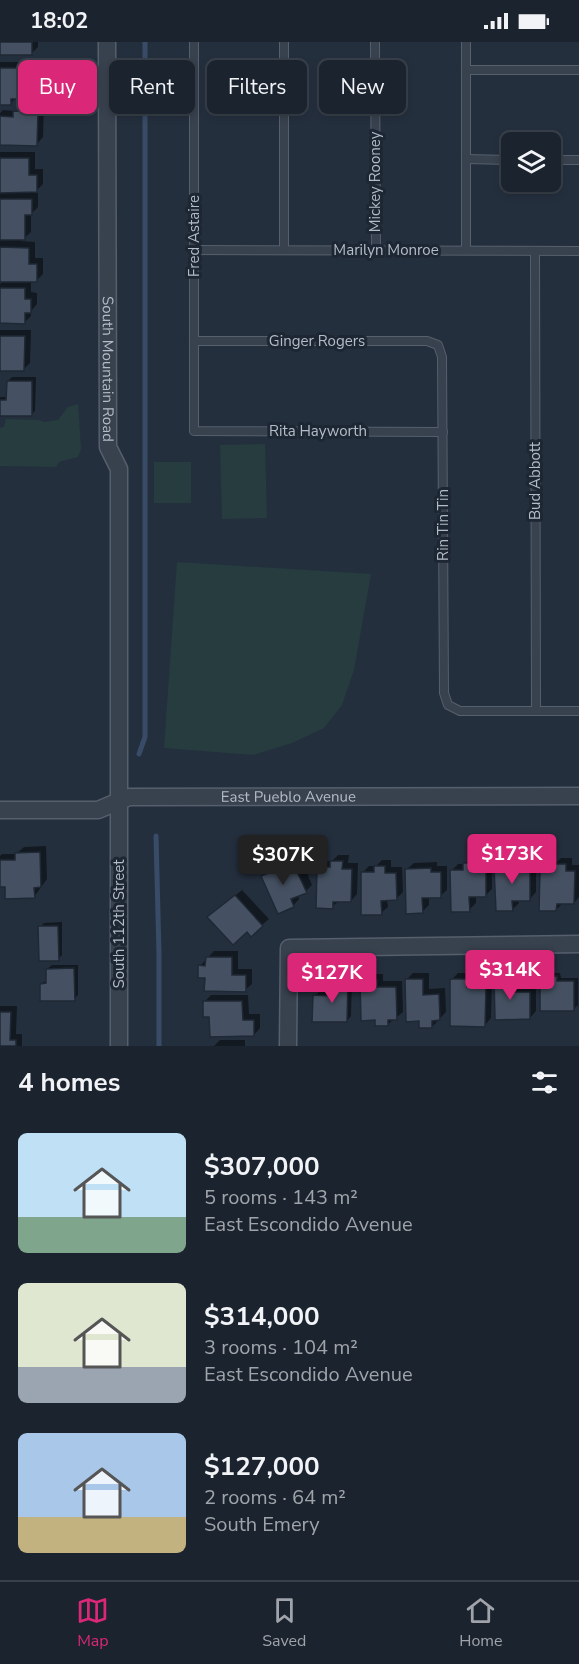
<!DOCTYPE html>
<meta charset="utf-8">
<style>
:root{--surface:#1b232e;--page:#282f3a;--text:#f1f3f6;--muted:#a0a4aa;--line:#39404a;--accent:#db2777}
body{margin:0;font-family:"Nunito Sans",sans-serif;background:var(--page);color:var(--text);height:100vh;display:flex;flex-direction:column;font-size:22px;white-space:nowrap}
*{box-sizing:border-box;margin:0}
p{font-size:20px;color:var(--muted)}
.icon{flex:none;width:33px;height:33px;fill:none;stroke:currentColor;stroke-width:2;stroke-linecap:round;stroke-linejoin:round}
.map{position:relative;height:1004px;overflow:hidden}
.drawer{display:flex;flex-direction:column;background:var(--surface);flex:1}
.drawer>*{flex:none}
.hud{position:absolute;left:18px;top:18px;width:543px;height:54px;display:flex;gap:12px}
.controls{position:absolute;left:501px;top:90px;display:grid;gap:12px}
.controls a{display:grid;place-items:center;width:60px;height:60px;border-radius:9px;background:var(--surface);box-shadow:0 3px 9px #0003,0 0 0 2px var(--line);font-size:30px}
.price{position:absolute;translate:-50% -51px;padding:0 14px;border-radius:6px;background:var(--accent);color:#fff;font-size:20px;line-height:39px;filter:drop-shadow(0 2px 3px #0008)}
.price::after{content:'';position:absolute;left:50%;top:36px;width:18px;height:14px;margin-left:-9px;background:inherit;clip-path:polygon(0 0,100% 0,50% 100%)}
.price.active{background:#222;color:#fff}
ul{padding:0;list-style:none}
li{display:flex;align-items:center;gap:18px;height:150px;padding:0 18px}
li span{display:grid;place-items:center;flex:none;width:168px;height:120px;border-radius:9px;color:#555}
li>.icon{margin-inline-start:auto}
span .icon{width:72px;height:72px;fill:#fffc;stroke-width:1}
li b{font-size:26px}
h2{display:flex;justify-content:space-between;align-items:center;height:72px;padding:0 18px;font-size:26px}
.pill{padding:0 21px;border-radius:9px;background:var(--surface);box-shadow:0 3px 9px #0003,0 0 0 2px var(--line);font-size:21px;line-height:54px}
.pill.active{background:var(--accent);color:#fff}
.status{display:flex;justify-content:space-between;align-items:center;height:42px;padding:0 30px;background:var(--surface);direction:ltr}
.status svg{height:16px;fill:currentColor}
.menu{display:flex;justify-content:space-around;align-items:center;height:84px;border-top:2px solid var(--line);background:var(--surface);font-size:16px;color:var(--muted)}
.menu a{display:grid;justify-items:center;gap:3px}
.menu .active{color:var(--accent)}
.map>svg:first-child{display:block}
.green{fill:#263c3f}
.shadow{fill:#0007}
.lines{fill:none;stroke-linecap:round;stroke-linejoin:round}
.stream{stroke:#394c67;stroke-width:5}
.building{fill:#455162;stroke:#1f2835;stroke-width:1.5}
.service-casing{stroke:#565f6c;stroke-width:10}
.minor-casing{stroke:#565f6c;stroke-width:19}
.service{stroke:#38414e;stroke-width:8}
.minor{stroke:#38414e;stroke-width:16}
.labels{text-anchor:middle;dominant-baseline:central;stroke-width:6;stroke-linejoin:round;paint-order:stroke}
.street-label{font-size:15px;fill:#b4bcc9;stroke:#1d2633}
</style>
<div class="status"><b>18:02</b><svg viewBox="0 0 49 12"><path d="M0 12V9h3v3zM5 12V6h3v6zM10 12V3h3v9zM15 12V0h3v12zM26 1h20v11H26zM47 4h2v5h-2z"/></svg></div>
<div class="map">
<svg width="579" height="1004" viewBox="0 0 579 1004">
<rect width="100%" height="100%" fill="#242f3e"/>
<g class="green">
<polygon points="78,362 81,407 78,415 59,420 56,425 0,424 0,386 4,385 6,377 39,378 44,380 58,378 68,365"/>
<polygon points="265,402 267,476 222,477 220,403"/>
<rect x="154" y="420" width="37" height="41"/>
<polygon points="177,520 371,532 354,628 342,663 324,686 292,701 253,713 164,706"/>
</g>
<g class="shadow">
<polygon points="0,0 38,0 38,5 32,11 0,12"/>
<polygon points="0,20 32,20 32,49 26,56 16,56 10,62 0,56"/>
<polygon points="21,63 44,64 43,95 37,102 0,101 0,71 3,68 16,69"/>
<polygon points="0,110 35,110 35,127 43,127 43,142 34,151 38,151 38,165 31,172 31,190 21,199 35,200 35,216 43,216 43,232 36,239 31,239 31,250 37,251 37,262 31,269 31,274 25,280 0,280 0,242 4,238 0,238"/>
<polygon points="0,288 31,288 30,321 24,327 0,327"/>
<polygon points="12,335 36,335 35,369 31,373 0,372 0,355 8,355 8,339"/>
<polygon points="46,804 47,837 34,855 7,844 0,844 0,814 2,812 16,812 24,805"/>
<polygon points="522,812 536,812 536,850 530,857 518,857 519,861 512,868 496,825 503,819 516,818"/>
<polygon points="288,813 291,819 300,815 312,843 306,849 298,853 299,857 293,864 263,834 273,826 272,823 278,817"/>
<polygon points="338,813 349,813 348,821 358,821 357,852 351,859 339,859 332,865 319,826 325,819 332,819"/>
<polygon points="472,815 483,815 483,822 492,822 492,847 485,854 476,854 476,861 469,868 452,828 458,822 465,822"/>
<polygon points="561,816 572,816 572,823 579,823 579,855 574,861 563,861 556,868 541,828 548,822 555,822"/>
<polygon points="382,818 391,818 391,825 402,825 403,850 396,857 387,857 388,865 381,871 362,831 369,824 376,824"/>
<polygon points="437,820 437,824 447,824 447,848 440,854 429,855 429,863 422,870 407,827 414,821"/>
<polygon points="242,848 269,877 262,883 216,869"/>
<polygon points="62,880 62,913 58,917 40,885 44,881"/>
<polygon points="214,909 238,909 238,927 252,927 252,942 245,948 206,935 200,924"/>
<polygon points="52,923 78,923 78,953 74,957 41,942 47,938 47,927"/>
<polygon points="503,929 517,929 518,944 536,944 536,969 530,976 496,936"/>
<polygon points="413,931 429,931 429,947 445,946 446,970 432,985 406,938"/>
<polygon points="458,931 473,931 473,939 492,939 491,976 485,983 452,937"/>
<polygon points="545,931 560,931 561,936 578,936 578,963 574,967 541,935"/>
<polygon points="369,932 383,932 383,939 402,939 403,970 387,983 376,977 362,939"/>
<polygon points="337,934 352,934 351,974 347,979 314,954 319,950 332,950 333,938"/>
<polygon points="211,953 248,953 249,972 260,972 260,986 254,993 211,973 204,960"/>
<polygon points="0,964 17,964 16,992 22,992 22,1004 0,1004"/>
<polygon points="220,998 245,998 245,1004 214,1004"/>
</g>
<g class="lines">
<g class="stream">
<polyline points="139,712 145,695 145,0"/>
<polyline points="156,794 159,912 159,1004"/>
</g>
</g>
<g class="building">
<rect x="0" y="0" width="32" height="13"/>
<polygon points="0,26 26,26 26,57 11,57 11,63 0,63"/>
<polygon points="13,69 38,70 37,104 0,103 0,74 13,75"/>
<polygon points="0,116 29,116 29,133 37,133 37,150 0,151"/>
<polygon points="0,157 32,157 32,173 25,173 25,198 0,198"/>
<polygon points="0,205 29,206 29,222 37,222 37,240 0,240"/>
<polygon points="0,246 25,246 25,257 31,257 31,271 25,271 25,282 0,281"/>
<polygon points="0,294 25,294 24,329 0,329"/>
<polygon points="7,339 32,339 32,374 0,374 0,358 6,358"/>
<polygon points="40,810 41,845 34,846 35,856 5,857 5,845 0,845 0,818 15,818 15,811"/>
<polygon points="281,818 284,825 293,821 307,851 291,857 294,865 278,872 261,834 273,829 270,823"/>
<polygon points="514,818 530,818 530,859 512,859 513,869 496,869 494,825 515,824"/>
<polygon points="330,819 343,819 342,827 352,827 351,860 333,860 333,867 316,866 317,825 330,825"/>
<polygon points="463,821 477,821 477,828 486,828 486,855 469,855 470,870 451,870 450,828 463,828"/>
<polygon points="553,822 566,822 566,829 575,829 574,862 557,862 556,869 539,869 540,828 553,828"/>
<polygon points="374,824 385,824 385,831 396,831 397,858 381,859 382,873 361,873 361,830 374,830"/>
<polygon points="431,826 431,830 441,830 441,856 422,856 423,871 406,872 405,827"/>
<polygon points="235,853 263,884 251,895 247,890 233,903 207,875"/>
<polygon points="38,884 58,884 59,919 39,919"/>
<polygon points="206,915 232,915 232,933 246,933 246,950 204,949 205,936 198,936 198,923 205,924"/>
<polygon points="74,926 75,959 40,959 40,942 46,941 46,927"/>
<polygon points="557,934 557,939 574,939 574,969 540,969 540,935"/>
<polygon points="494,935 511,935 512,950 530,950 530,977 495,978"/>
<polygon points="405,937 423,937 423,953 439,952 440,978 432,979 432,986 419,986 419,979 406,980"/>
<polygon points="450,937 467,937 467,945 486,945 485,985 450,984"/>
<polygon points="331,938 348,938 347,980 312,980 313,953 331,954"/>
<polygon points="360,938 377,938 377,945 396,945 397,978 388,978 388,984 375,984 375,978 361,979"/>
<polygon points="203,959 242,959 243,978 254,978 254,994 210,995 209,975 203,975"/>
<polygon points="0,970 11,970 10,998 16,998 16,1004 0,1004"/>
</g>
<g class="lines">
<g class="service-casing">
<g id="service">
<polyline points="194,0 194,389 443,390"/>
<polyline points="375,0 376,208"/>
<polyline points="466,0 466,208"/>
<polyline points="466,28 579,28"/>
<polyline points="466,117 512,118"/>
<polyline points="550,118 579,118"/>
<polyline points="194,208 579,209"/>
<polyline points="284,208 284,0"/>
<polyline points="535,209 536,669"/>
<polyline points="194,299 427,299 438,303 442,315 444,651 448,663 460,669 579,669"/>
</g>
</g>
<g class="minor-casing">
<g id="minor">
<path id="s1" d="M107 0 108 405 119 427V1004"/>
<path id="s2" d="M0 768H98L129 755 579 754"/>
<polyline points="288,1004 289,906 579,902"/>
</g>
</g>
<use href="#service" class="service"/>
<use href="#minor" class="minor"/>
</g>
<g class="labels">
<g class="street-label">
<text transform="translate(375 140) rotate(-90)">Mickey Rooney</text>
<text transform="translate(194 194) rotate(-90)">Fred Astaire</text>
<text x="386" y="208">Marilyn Monroe</text>
<text x="317" y="299">Ginger Rogers</text>
<text stroke="none"><textPath href="#s1" startOffset="327">South Mountain Road</textPath></text>
<text x="318" y="389">Rita Hayworth</text>
<text transform="translate(535 439) rotate(-90)">Bud Abbott</text>
<text transform="translate(443 483) rotate(-90)">Rin Tin Tin</text>
<text stroke="none"><textPath href="#s2" startOffset="291">East Pueblo Avenue</textPath></text>
<text transform="translate(119 882) rotate(-90)">South 112th Street</text>
</g>
</g>
</svg>
<div class="controls">
<a><svg class="icon" aria-label="layers" viewBox="0 0 24 24"><path d="M12 4l9 5-9 5-9-5zM3 14l9 5 9-5"/></svg></a>
</div>
<b class="price" style="left:512px;top:843px">$173K</b>
<b class="price active" style="left:283px;top:844px">$307K</b>
<b class="price" style="left:510px;top:959px">$314K</b>
<b class="price" style="left:332px;top:962px">$127K</b>
<div class="hud">
<a class="pill active">Buy</a>
<a class="pill">Rent</a>
<a class="pill">Filters</a>
<a class="pill">New</a>
</div>
</div>
<section class="drawer">
<h2>4 homes<svg class="icon" aria-label="filters" viewBox="0 0 24 24"><path d="M4 7h16M4 17h16"/><circle cx="9" cy="7" r="2"/><circle cx="15" cy="17" r="2"/></svg></h2>
<ul>
<li><span style="background:linear-gradient(#bfe0f5 70%,#7fa58c 0)"><svg class="icon" aria-label="home" viewBox="0 0 24 24"><path d="M3 11l9-7 9 7M6 9v11h12V9"/></svg></span><div><b>$307,000</b><p>5 rooms · 143 m²</p><p>East Escondido Avenue</p></div></li>
<li><span style="background:linear-gradient(#dfe7d0 70%,#9aa5b1 0)"><svg class="icon" aria-label="home" viewBox="0 0 24 24"><path d="M3 11l9-7 9 7M6 9v11h12V9"/></svg></span><div><b>$314,000</b><p>3 rooms · 104 m²</p><p>East Escondido Avenue</p></div></li>
<li><span style="background:linear-gradient(#a9c7e8 70%,#c2b280 0)"><svg class="icon" aria-label="home" viewBox="0 0 24 24"><path d="M3 11l9-7 9 7M6 9v11h12V9"/></svg></span><div><b>$127,000</b><p>2 rooms · 64 m²</p><p>South Emery</p></div></li>
</ul>
</section>
<nav class="menu">
<a class="active"><svg class="icon" aria-label="map" viewBox="0 0 24 24"><path d="M3 6l6-2 6 2 6-2v14l-6 2-6-2-6 2zM9 4v14M15 6v14"/></svg>Map</a>
<a><svg class="icon" aria-label="saved" viewBox="0 0 24 24"><path d="M7 4h10v16l-5-4-5 4z"/></svg>Saved</a>
<a><svg class="icon" aria-label="home" viewBox="0 0 24 24"><path d="M3 11l9-7 9 7M6 9v11h12V9"/></svg>Home</a>
</nav>
